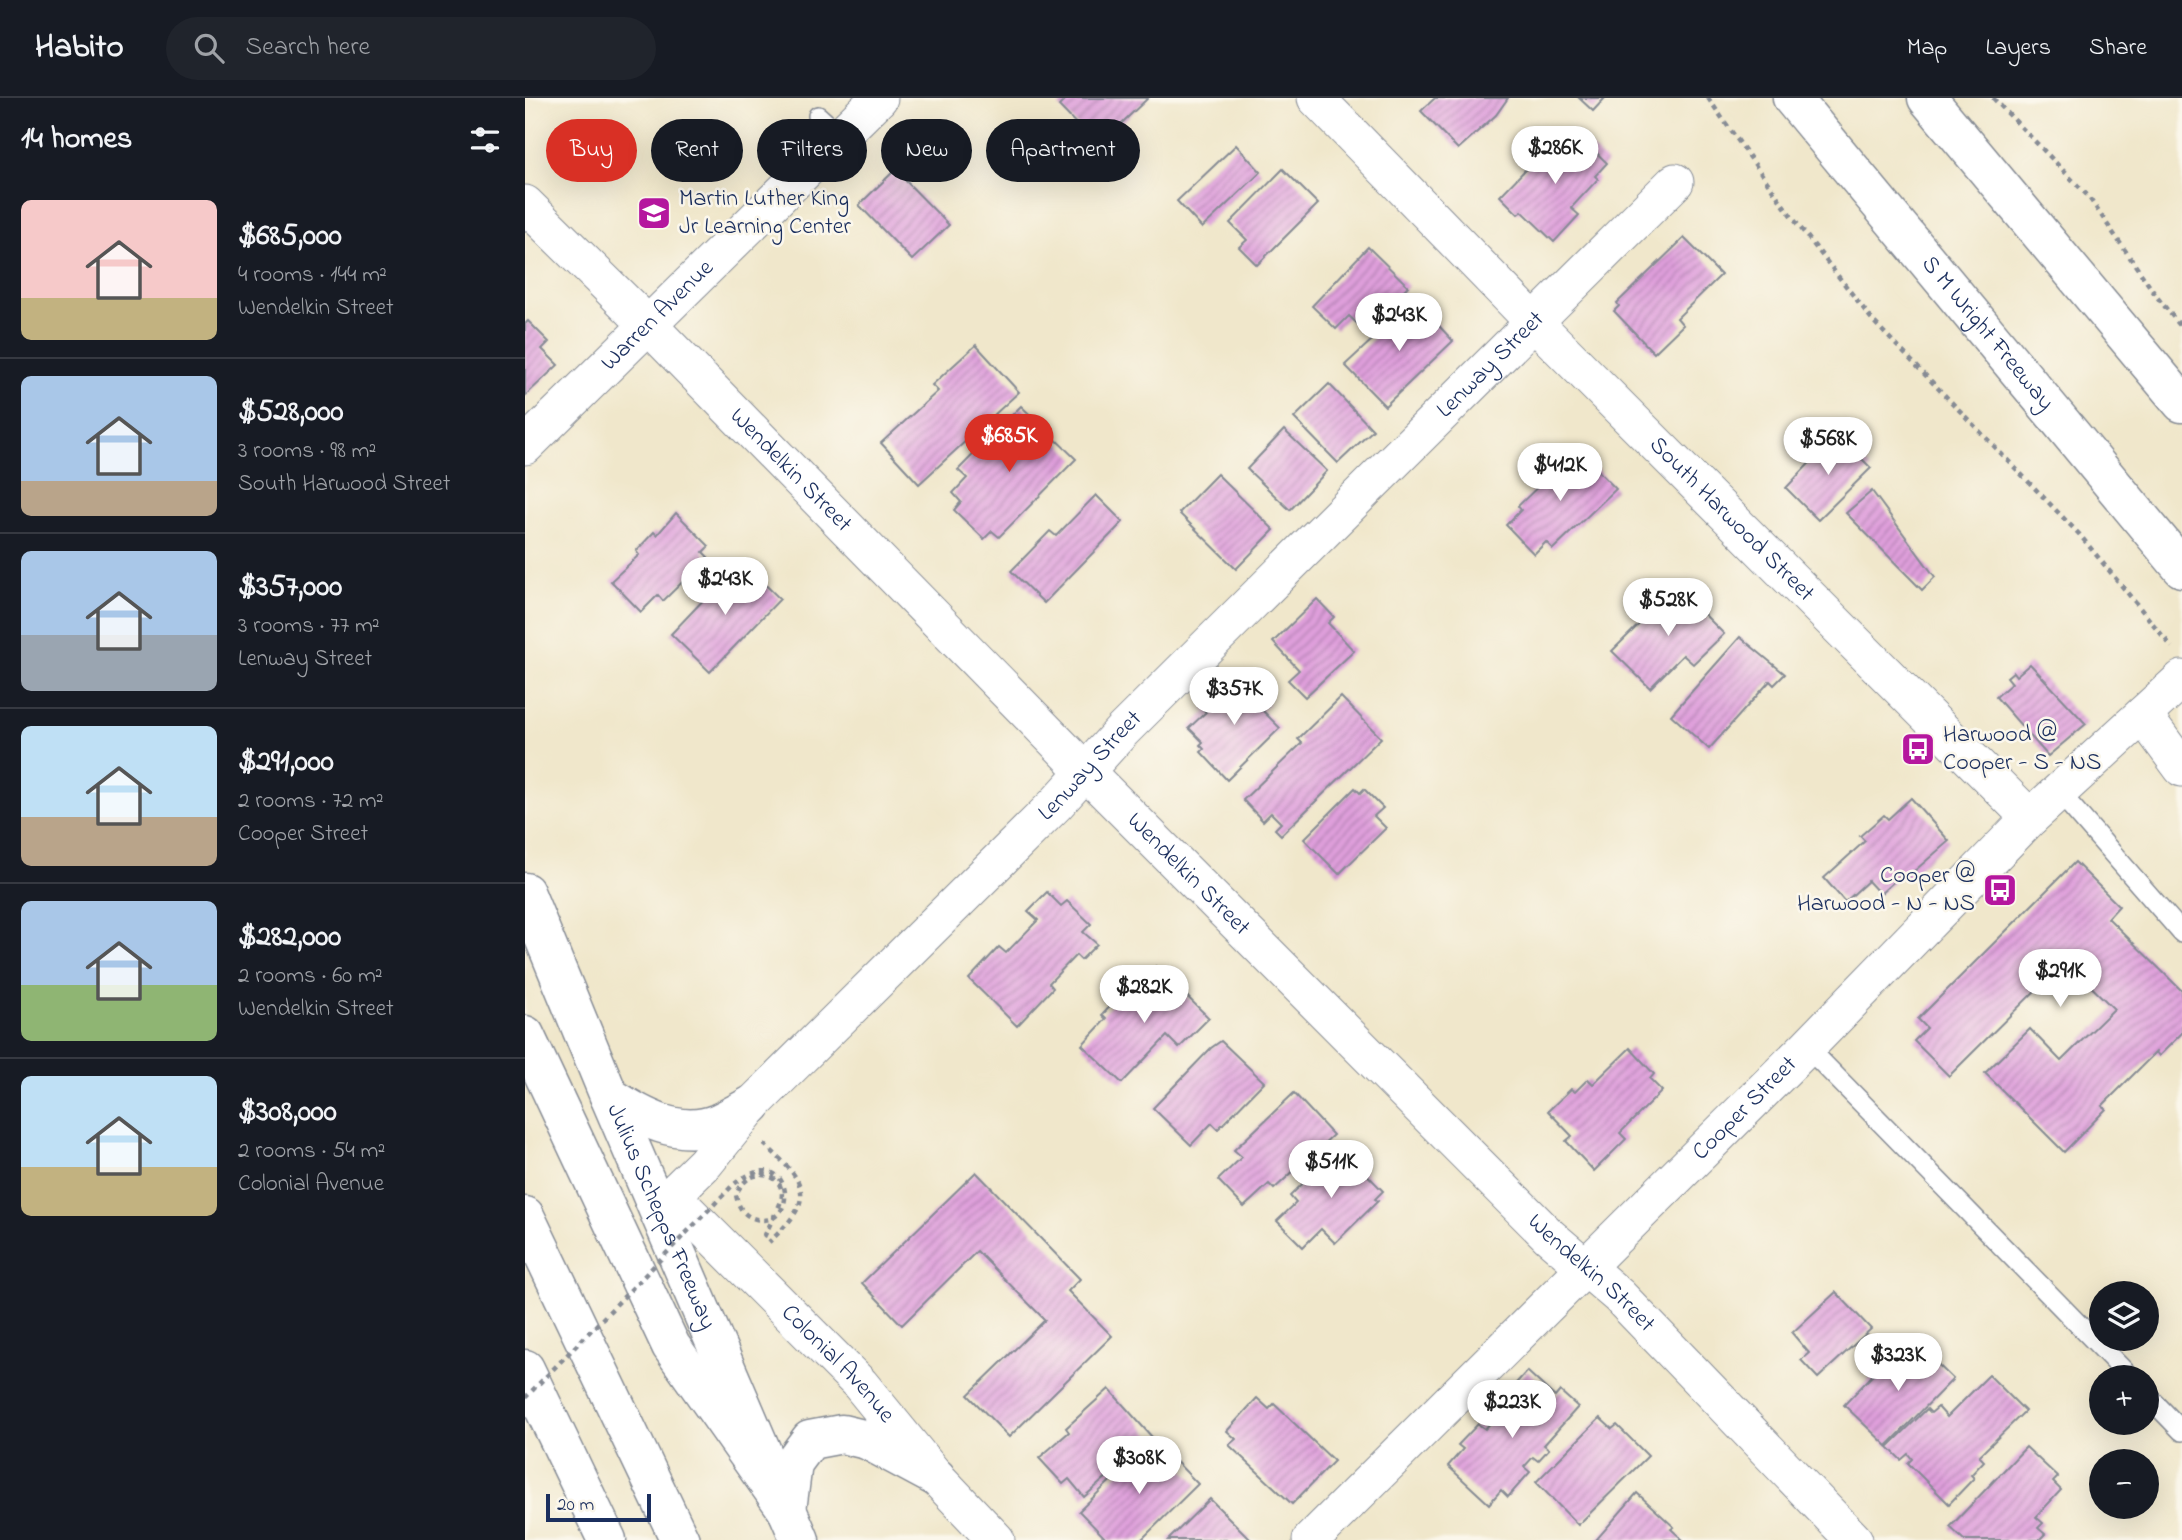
<!DOCTYPE html>
<meta charset="utf-8">
<style>
:root{--surface:#171b24;--page:#20242c;--text:#f1f3f6;--muted:#9ea1a6;--line:#363941;--accent:#d93025}
body{margin:0;font-family:"Indie Flower",sans-serif;background:var(--page);color:var(--text);height:100vh;display:flex;flex-direction:column;font-size:26px;white-space:nowrap}
*{box-sizing:border-box;margin:0}
p{font-size:23px;color:var(--muted)}
.icon{flex:none;width:38px;height:38px;fill:none;stroke:currentColor;stroke-width:2;stroke-linecap:round;stroke-linejoin:round}
.map{position:relative;flex:1;overflow:hidden}
.panel{display:flex;flex-direction:column;background:var(--surface);width:525px}
.panel>*{flex:none}
.top-card{position:absolute;left:21px;top:21px;width:665px;height:63px;display:flex;gap:14px}
.tools{position:absolute;left:1564px;top:1183px;display:grid;gap:14px}
.tools a{display:grid;place-items:center;width:70px;height:70px;border-radius:50%;background:var(--surface);box-shadow:0 7px 28px #0002;font-size:35px}
.scale{position:absolute;left:21px;bottom:18px;width:105px;box-sizing:border-box;padding-left:7px;border:4px solid #1b2f5e;border-top:0;font-size:19px;line-height:24px;white-space:nowrap;color:#1b2f5e;-webkit-text-stroke:5px #fbf7ec;paint-order:stroke}
.price{position:absolute;translate:-50% -60px;padding:0 16px;border-radius:24px;background:#fff;color:#222;font-size:23px;line-height:46px;filter:drop-shadow(0 2px 4px #0008)}
.price::after{content:'';position:absolute;left:50%;top:42px;width:21px;height:16px;margin-left:-10px;background:inherit;clip-path:polygon(0 0,100% 0,50% 100%)}
.price.active{background:var(--accent);color:#fff}
ul{padding:0;list-style:none}
li{display:flex;align-items:center;gap:21px;height:175px;padding:0 21px}
li+li{border-top:2px solid var(--line)}
li span{display:grid;place-items:center;flex:none;width:196px;height:140px;border-radius:10px;color:#555}
li>.icon{margin-inline-start:auto}
span .icon{width:84px;height:84px;fill:#fffc;stroke-width:1}
li b{font-size:30px}
h2{display:flex;justify-content:space-between;align-items:center;height:84px;padding:0 21px;font-size:30px}
.pill{padding:0 24px;border-radius:32px;background:var(--surface);box-shadow:0 7px 28px #0002;font-size:24px;line-height:63px}
.pill.active{background:var(--accent);color:#fff}
header{display:flex;align-items:center;gap:42px;box-sizing:border-box;height:98px;padding:0 35px;background:var(--surface);border-bottom:2px solid var(--line)}
header strong{font-size:33px}
nav{display:flex;gap:38px;margin-inline-start:auto;font-size:24px}
.search{width:490px;height:63px;background:var(--page);display:flex;align-items:center;gap:18px;box-sizing:border-box;padding:0 24px;border-radius:38px;color:var(--muted);font-size:26px}
main{display:flex;flex:1;min-height:0}
.map>svg:first-child{display:block}
.building{fill:url(#building-hatch)}
.lines{fill:none;stroke-linecap:round;stroke-linejoin:round}
.lane-casing{stroke:#868b94;stroke-width:22}
.street-casing{stroke:#868b94;stroke-width:39}
.secondary-casing{stroke:#868b94;stroke-width:41}
.primary-casing{stroke:#868b94;stroke-width:41}
.highway-casing{stroke:#868b94;stroke-width:41}
.path{stroke:#868b94;stroke-width:4.5;stroke-dasharray:5 5;stroke-linecap:butt}
.lane{stroke:#fff;stroke-width:19}
.street{stroke:#fff;stroke-width:37}
.secondary{stroke:#fff;stroke-width:38}
.primary{stroke:#fff;stroke-width:38}
.highway{stroke:#fff;stroke-width:38}
.path-bridge{stroke:#868b94;stroke-width:4.5;stroke-dasharray:5 5;stroke-linecap:butt}
.labels{text-anchor:middle;dominant-baseline:central;stroke-width:5;stroke-linejoin:round;paint-order:stroke}
.poi-label{font-size:24px;fill:#1b2f5e;stroke:#fbf7ec;text-anchor:start}
.street-label{font-size:24px;fill:#1b2f5e;stroke:#fbf7ec}
</style>
<header>
<strong>Habito</strong>
<div class="search"><svg class="icon" aria-label="search" viewBox="0 0 24 24"><circle cx="10" cy="10" r="6"/><path d="M15 15l6 6"/></svg>Search here</div>
<nav><a>Map</a><a>Layers</a><a>Share</a></nav>
</header>
<main>
<section class="panel">
<h2>14 homes<svg class="icon" aria-label="filters" viewBox="0 0 24 24"><path d="M4 7h16M4 17h16"/><circle cx="9" cy="7" r="2"/><circle cx="15" cy="17" r="2"/></svg></h2>
<ul>
<li><span style="background:linear-gradient(#f6c9c9 70%,#c2b280 0)"><svg class="icon" aria-label="home" viewBox="0 0 24 24"><path d="M3 11l9-7 9 7M6 9v11h12V9"/></svg></span><div><b>$685,000</b><p>4 rooms · 144 m²</p><p>Wendelkin Street</p></div></li>
<li><span style="background:linear-gradient(#a9c7e8 75%,#b9a48a 0)"><svg class="icon" aria-label="home" viewBox="0 0 24 24"><path d="M3 11l9-7 9 7M6 9v11h12V9"/></svg></span><div><b>$528,000</b><p>3 rooms · 98 m²</p><p>South Harwood Street</p></div></li>
<li><span style="background:linear-gradient(#a9c7e8 60%,#9aa5b1 0)"><svg class="icon" aria-label="home" viewBox="0 0 24 24"><path d="M3 11l9-7 9 7M6 9v11h12V9"/></svg></span><div><b>$357,000</b><p>3 rooms · 77 m²</p><p>Lenway Street</p></div></li>
<li><span style="background:linear-gradient(#bfe0f5 65%,#b9a48a 0)"><svg class="icon" aria-label="home" viewBox="0 0 24 24"><path d="M3 11l9-7 9 7M6 9v11h12V9"/></svg></span><div><b>$291,000</b><p>2 rooms · 72 m²</p><p>Cooper Street</p></div></li>
<li><span style="background:linear-gradient(#a9c7e8 60%,#8fb573 0)"><svg class="icon" aria-label="home" viewBox="0 0 24 24"><path d="M3 11l9-7 9 7M6 9v11h12V9"/></svg></span><div><b>$282,000</b><p>2 rooms · 60 m²</p><p>Wendelkin Street</p></div></li>
<li><span style="background:linear-gradient(#bfe0f5 65%,#c2b280 0)"><svg class="icon" aria-label="home" viewBox="0 0 24 24"><path d="M3 11l9-7 9 7M6 9v11h12V9"/></svg></span><div><b>$308,000</b><p>2 rooms · 54 m²</p><p>Colonial Avenue</p></div></li>
</ul>
</section>
<div class="map">
<svg width="1657" height="1442" viewBox="0 0 1657 1442">
<defs>
<pattern id="building-hatch" width="6" height="6" patternUnits="userSpaceOnUse" patternTransform="scale(1.75)"><rect width="6" height="6" fill="#df9fdb"/><path d="M-1 1l2-2M0 6l6-6M5 7l2-2" fill="none" stroke="#b482b5"/></pattern>
</defs>
<rect width="100%" height="100%" fill="#fbf7ec"/>
<filter id="ink" filterUnits="userSpaceOnUse"><feTurbulence type="fractalNoise" baseFrequency=".0143" numOctaves="2"/><feDisplacementMap in="SourceGraphic" scale="14" xChannelSelector="R" yChannelSelector="G"/><feConvolveMatrix kernelMatrix="1 2 1 2 8 2 1 2 1" color-interpolation-filters="sRGB"/></filter>
<filter id="wash" filterUnits="userSpaceOnUse"><feTurbulence type="fractalNoise" baseFrequency=".00686" numOctaves="4" result="noise"/><feDisplacementMap in="SourceGraphic" scale="28" xChannelSelector="R" yChannelSelector="G"/><feGaussianBlur stdDeviation="1.57" result="paint"/><feColorMatrix in="noise" values="0 0 0 0 0 0 0 0 0 0 0 0 0 0 0 0 0 1.4 0 .05"/><feComposite in="paint" operator="in"/></filter>
<g filter="url(#wash)">
<rect width="100%" height="100%" fill="#f0e7cb"/>
<g id="blocks">
<g class="building">
<polygon points="542,0 623,0 580,41 570,30 562,37 534,8"/>
<polygon points="910,0 983,0 971,17 933,51 896,13"/>
<polygon points="1054,0 1080,0 1068,13"/>
<polygon points="1031,40 1044,52 1056,40 1082,65 1070,78 1073,81 1046,110 1054,117 1029,144 997,113 993,116 975,98"/>
<polygon points="711,47 736,74 677,130 652,103"/>
<polygon points="758,71 793,106 732,167 714,149 722,142 705,125"/>
<polygon points="370,72 424,127 387,162 334,107"/>
<polygon points="1159,140 1196,177 1152,220 1158,227 1129,255 1089,213 1094,208 1092,205"/>
<polygon points="843,149 883,188 840,233 824,218 811,231 787,208"/>
<polygon points="890,202 928,243 860,308 820,267"/>
<polygon points="3,223 24,244 17,251 33,267 0,298 0,226"/>
<polygon points="451,247 494,294 394,386 356,345 413,293 407,287"/>
<polygon points="804,286 848,332 813,365 769,320"/>
<polygon points="496,308 551,361 474,439 467,433 459,441 429,412 436,404 428,395 442,380 433,372"/>
<polygon points="759,332 802,373 765,412 722,371"/>
<polygon points="1312,336 1346,370 1293,422 1261,390"/>
<polygon points="1052,351 1091,391 1028,451 1021,444 1009,456 981,427 996,412 993,408"/>
<polygon points="692,376 749,432 711,471 654,415"/>
<polygon points="1347,393 1410,479 1397,492 1321,415"/>
<polygon points="571,397 598,424 519,505 486,473 525,433 531,438"/>
<polygon points="151,415 184,448 178,454 183,459 138,503 133,497 116,514 86,483 114,457 111,453 129,434 132,437"/>
<polygon points="219,466 255,501 185,574 146,536 203,476 206,480"/>
<polygon points="1152,489 1199,536 1168,566 1158,557 1125,590 1087,553"/>
<polygon points="792,501 809,519 803,525 829,553 780,599 763,582 774,572 748,544"/>
<polygon points="1215,539 1260,576 1249,587 1245,583 1184,651 1146,617"/>
<polygon points="1505,566 1561,626 1523,658 1471,599 1487,585 1482,579 1488,574 1491,578"/>
<polygon points="716,576 738,599 743,607 737,612 755,630 702,682 676,654 679,651 675,647 678,644 664,630 681,614 678,611"/>
<polygon points="816,599 856,640 756,737 750,731 756,725 746,715 738,723 718,702 777,645 773,641"/>
<polygon points="830,690 835,695 839,691 858,710 849,718 861,730 814,776 779,741"/>
<polygon points="1386,700 1424,743 1379,782 1375,778 1355,796 1343,783 1320,804 1299,780 1340,743 1335,738 1359,717 1363,721"/>
<polygon points="1550,764 1594,808 1583,820 1657,893 1657,935 1634,958 1631,954 1577,1008 1581,1011 1539,1054 1460,975 1505,931 1536,963 1589,911 1540,863 1424,978 1389,943 1402,930 1393,921"/>
<polygon points="522,794 536,808 542,803 566,826 558,834 572,846 556,862 551,857 524,885 528,890 492,928 444,881 474,849 481,855 513,822 503,813"/>
<polygon points="631,868 684,920 654,950 642,938 597,985 557,947 581,921 577,917 593,900 597,904"/>
<polygon points="696,943 739,984 693,1031 687,1025 666,1047 628,1010 686,950"/>
<polygon points="1105,950 1129,976 1125,981 1137,993 1095,1035 1101,1041 1069,1073 1041,1043 1047,1038 1023,1013 1046,991 1050,994 1063,981 1068,986"/>
<polygon points="769,995 808,1037 749,1091 744,1086 719,1109 693,1082 717,1059 709,1052"/>
<polygon points="817,1051 858,1093 850,1101 853,1103 810,1145 796,1131 778,1149 752,1123 771,1105 765,1098 807,1057"/>
<polygon points="451,1074 555,1181 543,1193 587,1238 484,1339 443,1297 520,1222 452,1153 377,1227 337,1185"/>
<polygon points="1311,1194 1346,1231 1293,1280 1276,1262 1284,1255 1267,1235"/>
<polygon points="1388,1242 1428,1281 1362,1348 1319,1307 1364,1260 1367,1263"/>
<polygon points="1002,1273 1030,1299 1035,1293 1053,1309 1019,1347 1024,1351 1013,1363 1008,1359 999,1369 1005,1374 983,1399 976,1392 964,1406 923,1368 938,1351 933,1347 953,1326 960,1331 990,1298 984,1293"/>
<polygon points="1464,1277 1500,1313 1454,1358 1459,1363 1446,1377 1449,1380 1424,1406 1383,1365 1387,1361 1383,1356 1376,1362 1363,1349 1402,1311 1406,1315 1413,1309 1422,1319"/>
<polygon points="584,1291 627,1339 559,1399 544,1381 538,1386 514,1360 544,1334 541,1330"/>
<polygon points="732,1300 744,1311 749,1306 809,1363 767,1406 704,1347 711,1341 702,1333"/>
<polygon points="1075,1320 1087,1331 1092,1327 1123,1358 1053,1427 1011,1384"/>
<polygon points="629,1341 673,1386 616,1442 582,1442 554,1413"/>
<polygon points="1501,1349 1533,1379 1528,1384 1536,1392 1511,1419 1518,1425 1513,1430 1520,1436 1514,1442 1439,1442 1425,1429"/>
<polygon points="1112,1395 1149,1429 1146,1431 1158,1442 1071,1442"/>
<polygon points="685,1401 726,1442 643,1442"/>
</g>
</g>
</g>
<g filter="url(#ink)">
<use href="#blocks" fill-opacity="0" stroke="#868b94" stroke-width="2"/>
<g class="lines">
<g class="lane-casing">
<g id="lane">
<polyline points="293,18 315,38"/>
<polyline points="1534,694 1657,835"/>
<polyline points="1282,949 1605,1279"/>
<polyline points="1622,1297 1657,1333"/>
</g>
</g>
<g class="street-casing">
<g id="street">
<path id="s1" d="M791 0 1009 224 1505 720"/>
<path id="s2" d="M0 106 123 227 559 672 1024 1138 1094 1198 1329 1442"/>
<path id="s3" d="M0 348 354 0"/>
<polyline points="1618,617 1657,670"/>
<path id="s4" d="M147 1098 335 1286 411 1379 471 1442"/>
<path id="s5" d="M134 1110 180 1065 227 1007 531 706 597 633 1150 84"/>
<path id="s6" d="M786 1442 1282 949 1505 720 1657 581"/>
</g>
</g>
<g class="secondary-casing">
<g id="secondary">
<path id="s7" d="M0 794 84 998 275 1442"/>
<path d="M84 998C116 1019 154 1041 193 1025 204 1020 216 1013 227 1007"/>
<polyline points="262,1412 268,1365 285,1342 317,1336 342,1342 411,1379"/>
</g>
</g>
<g class="primary-casing">
<g id="primary">
<path id="s8" d="M1267 0 1657 470"/>
<polyline points="1402,0 1657,305"/>
</g>
</g>
<g class="highway-casing">
<g id="highway">
<polyline points="0,937 146,1248 262,1412"/>
<polyline points="0,1118 155,1442"/>
<polyline points="0,1271 82,1442"/>
</g>
</g>
<g class="path">
<polyline points="1183,0 1267,119 1349,224 1554,436 1647,549"/>
<polyline points="1468,0 1563,98 1632,199 1657,230"/>
<path d="M239 1046C284 1086 291 1101 244 1144"/>
<polyline points="239,1139 252,1112"/>
</g>
<use href="#lane" class="lane"/>
<use href="#street" class="street"/>
<use href="#secondary" class="secondary"/>
<use href="#primary" class="primary"/>
<use href="#highway" class="highway"/>
<path class="path-bridge" d="M0 1300 208 1087C268 1039 277 1132 231 1121 218 1118 213 1108 211 1097 225 1061 272 1078 252 1112"/>
</g>
</g>
<defs>
<g id="school-square" transform="scale(1.75)"><rect x="-9" y="-9" width="18" height="18" rx="4" fill="#b5179e" stroke="#fbf7ec"/><path d="M0-5L7-2L0 1L-7-2ZM-4 1L0 2.5L4 1V4Q0 6-4 4Z" fill="#fff"/></g>
<g id="bus-square" transform="scale(1.75)"><rect x="-9" y="-9" width="18" height="18" rx="4" fill="#b5179e" stroke="#fbf7ec"/><path d="M-5-6H5V4H4V6H2V4H-2V6H-4V4H-5ZM-3.5-4V0h7V-4ZM-3.5 1.2v1.5H-2V1.2ZM2 1.2v1.5H3.5V1.2Z" fill="#fff"/></g>
</defs>
<g fill-rule="evenodd">
<use href="#school-square" x="129" y="115"/>
<use href="#bus-square" x="1393" y="651"/>
<use href="#bus-square" x="1475" y="792"/>
</g>
<g class="labels">
<g class="poi-label">
<text x="154" y="101">Martin Luther King<tspan x="154" dy="28">Jr Learning Center</tspan></text>
<text x="1418" y="637">Harwood @<tspan x="1418" dy="28">Cooper - S - NS</tspan></text>
<text x="1450" y="778" text-anchor="end">Cooper @<tspan x="1450" dy="28">Harwood - N - NS</tspan></text>
</g>
<g class="street-label">
<text stroke="none"><textPath href="#s3" startOffset="186">Warren Avenue</textPath></text>
<text stroke="none"><textPath href="#s8" startOffset="306">S M Wright Freeway</textPath></text>
<text stroke="none"><textPath href="#s5" startOffset="1185">Lenway Street</textPath></text>
<text stroke="none"><textPath href="#s2" startOffset="376">Wendelkin Street</textPath></text>
<text stroke="none"><textPath href="#s1" startOffset="592">South Harwood Street</textPath></text>
<text stroke="none"><textPath href="#s5" startOffset="618">Lenway Street</textPath></text>
<text stroke="none"><textPath href="#s2" startOffset="943">Wendelkin Street</textPath></text>
<text stroke="none"><textPath href="#s6" startOffset="612">Cooper Street</textPath></text>
<text stroke="none"><textPath href="#s7" startOffset="352">Julius Schepps Freeway</textPath></text>
<text stroke="none"><textPath href="#s2" startOffset="1510">Wendelkin Street</textPath></text>
<text stroke="none"><textPath href="#s4" startOffset="236">Colonial Avenue</textPath></text>
</g>
</g>
</svg>
<div class="tools">
<a><svg class="icon" aria-label="layers" viewBox="0 0 24 24"><path d="M12 4l9 5-9 5-9-5zM3 14l9 5 9-5"/></svg></a>
<a>+</a>
<a>−</a>
</div>
<div class="scale">20 m</div>
<b class="price" style="left:1030px;top:88px">$286K</b>
<b class="price" style="left:874px;top:255px">$243K</b>
<b class="price active" style="left:484px;top:376px">$685K</b>
<b class="price" style="left:1303px;top:379px">$568K</b>
<b class="price" style="left:1035px;top:405px">$412K</b>
<b class="price" style="left:200px;top:519px">$243K</b>
<b class="price" style="left:1143px;top:540px">$528K</b>
<b class="price" style="left:709px;top:629px">$357K</b>
<b class="price" style="left:1535px;top:911px">$291K</b>
<b class="price" style="left:619px;top:927px">$282K</b>
<b class="price" style="left:806px;top:1102px">$511K</b>
<b class="price" style="left:1373px;top:1295px">$323K</b>
<b class="price" style="left:987px;top:1342px">$223K</b>
<b class="price" style="left:614px;top:1398px">$308K</b>
<div class="top-card">
<a class="pill active">Buy</a>
<a class="pill">Rent</a>
<a class="pill">Filters</a>
<a class="pill">New</a>
<a class="pill">Apartment</a>
</div>
</div>
</main>
